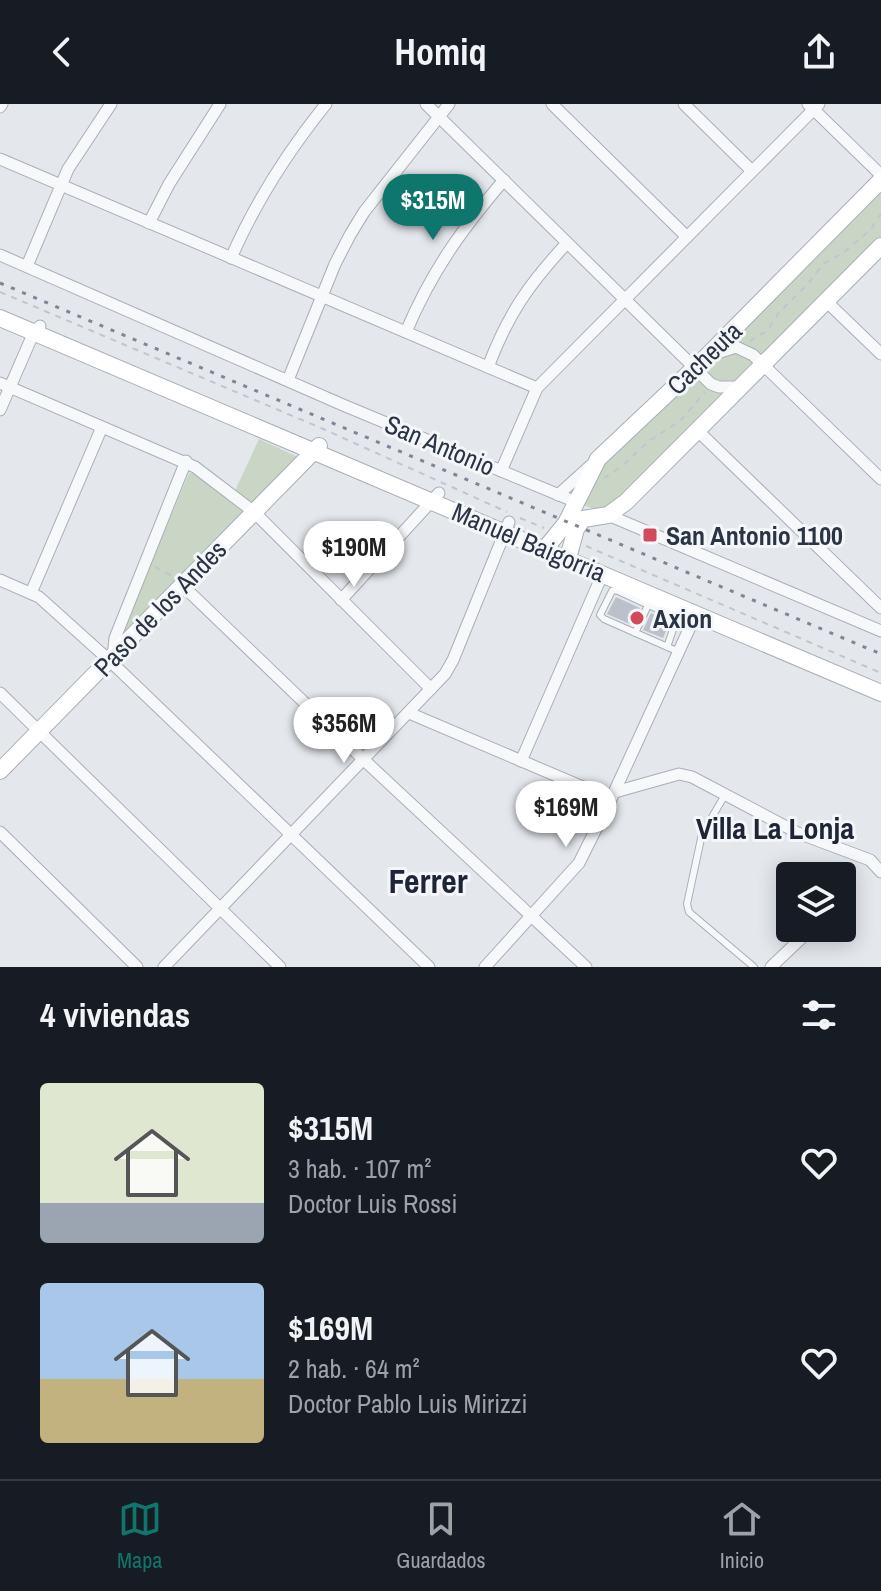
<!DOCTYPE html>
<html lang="es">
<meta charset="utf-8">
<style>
:root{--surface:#171b24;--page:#242831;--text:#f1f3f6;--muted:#9ea1a6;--line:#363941;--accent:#0f766e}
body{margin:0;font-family:"Archivo Narrow",sans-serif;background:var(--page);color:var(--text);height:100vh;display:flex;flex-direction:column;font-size:30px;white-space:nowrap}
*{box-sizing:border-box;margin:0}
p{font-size:26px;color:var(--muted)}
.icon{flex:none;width:44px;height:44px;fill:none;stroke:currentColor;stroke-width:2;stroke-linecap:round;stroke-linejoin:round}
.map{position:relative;height:863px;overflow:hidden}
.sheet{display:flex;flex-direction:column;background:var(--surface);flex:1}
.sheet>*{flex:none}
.buttons{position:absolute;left:776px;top:758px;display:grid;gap:16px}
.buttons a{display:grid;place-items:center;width:80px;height:80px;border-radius:8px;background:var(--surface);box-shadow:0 4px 20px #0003;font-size:40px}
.price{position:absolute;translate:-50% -68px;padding:0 18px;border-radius:28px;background:#fff;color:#222;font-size:26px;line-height:52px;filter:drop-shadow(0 2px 4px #0008)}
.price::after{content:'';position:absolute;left:50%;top:48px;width:24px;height:18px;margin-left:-12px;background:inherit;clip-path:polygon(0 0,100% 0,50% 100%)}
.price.on{background:var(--accent);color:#fff}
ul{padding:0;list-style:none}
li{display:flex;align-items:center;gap:24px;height:200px;padding:0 40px}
li span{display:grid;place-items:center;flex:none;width:224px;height:160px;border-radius:8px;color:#555}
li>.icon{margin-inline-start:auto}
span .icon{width:96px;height:96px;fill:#fffc;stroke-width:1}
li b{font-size:34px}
h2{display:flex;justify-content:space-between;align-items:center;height:96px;padding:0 40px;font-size:34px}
header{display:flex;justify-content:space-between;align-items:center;height:104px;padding:0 40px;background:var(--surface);font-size:36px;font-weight:700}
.tabs{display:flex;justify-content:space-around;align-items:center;height:112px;border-top:2px solid var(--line);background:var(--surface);font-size:22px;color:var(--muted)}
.tabs a{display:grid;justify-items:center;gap:4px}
.tabs .on{color:var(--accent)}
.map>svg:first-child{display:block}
.green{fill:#c9d6c5}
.building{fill:#bbc0ca}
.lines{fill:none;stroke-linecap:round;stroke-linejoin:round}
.lane-casing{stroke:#a9aeb7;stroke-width:8}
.street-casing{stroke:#a9aeb7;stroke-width:13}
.secondary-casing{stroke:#a9aeb7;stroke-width:18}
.path{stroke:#c2c5cb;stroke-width:2;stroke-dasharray:6 6;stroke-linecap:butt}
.lane{stroke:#f7f8fa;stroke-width:6}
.street{stroke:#f7f8fa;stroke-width:11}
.secondary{stroke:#fff;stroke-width:16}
.rail{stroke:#7d8696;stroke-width:3;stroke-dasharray:4 8;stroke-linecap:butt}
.poi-dot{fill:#d1495b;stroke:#f4f6f9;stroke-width:3}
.labels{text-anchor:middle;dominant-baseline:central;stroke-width:6;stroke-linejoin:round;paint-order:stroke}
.street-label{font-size:26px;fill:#2b3445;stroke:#f4f6f9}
.poi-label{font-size:26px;font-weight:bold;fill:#2b3445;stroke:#f4f6f9;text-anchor:start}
.quarter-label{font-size:30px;font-weight:bold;fill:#1d2536;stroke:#f4f6f9}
.district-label{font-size:34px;font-weight:bold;fill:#1d2536;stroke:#f4f6f9}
</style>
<header><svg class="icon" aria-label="back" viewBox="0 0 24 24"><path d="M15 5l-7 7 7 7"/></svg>Homiq<svg class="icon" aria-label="share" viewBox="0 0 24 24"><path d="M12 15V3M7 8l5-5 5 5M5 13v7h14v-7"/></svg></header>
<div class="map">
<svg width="881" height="863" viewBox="0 0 881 863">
<rect width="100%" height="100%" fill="#e4e7ec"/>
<g class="green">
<polygon points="881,76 881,142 608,411 576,398 593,364"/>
<polygon points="259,335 300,354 253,398 234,389"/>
<polygon points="194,368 245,407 119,535 189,369"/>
</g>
<g class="building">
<polygon points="616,493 640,504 632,521 607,510"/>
<polygon points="651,509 670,517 663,534 643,526"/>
</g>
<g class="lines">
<g class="lane-casing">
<g id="lane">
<polyline points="635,529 649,499"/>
<path d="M667 543 677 514 616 486 612 487 600 511 604 515C629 526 654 537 679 548"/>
<polyline points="725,691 702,730 687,800 689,808 754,863"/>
</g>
</g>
<g class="street-casing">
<g id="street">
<polyline points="426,0 711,280 719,283 741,283"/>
<polyline points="552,0 687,133"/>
<polyline points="684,0 752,67"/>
<polyline points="808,0 881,71"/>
<polyline points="0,3 2,0"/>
<polyline points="0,55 537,284"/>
<polyline points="149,119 169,80 220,0"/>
<polyline points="0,151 343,301 576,398"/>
<path d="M231 154C255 99 289 46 326 0"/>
<polyline points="27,162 68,65 111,0"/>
<polyline points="826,197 881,250"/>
<path d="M406 228C431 168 462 125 504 76"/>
<polyline points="711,251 736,243 753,251 881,375"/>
<path d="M488 263C508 210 529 180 567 139"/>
<polyline points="288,276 335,160 350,131 364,108 449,0"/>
<polyline points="0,279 195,363 254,408 431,585"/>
<polyline points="0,306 34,228 40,222"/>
<polyline points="698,327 881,504"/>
<polyline points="501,367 537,284 819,0"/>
<polyline points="558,391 590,362"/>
<polyline points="608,411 881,527"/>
<polyline points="0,476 39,493 109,556 429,863"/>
<polyline points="182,481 364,656 586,863"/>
<polyline points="31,489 102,323"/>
<polyline points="341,496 439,389"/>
<polyline points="113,552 115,534 186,357"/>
<polyline points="0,589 280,863"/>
<polyline points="409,609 611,695"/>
<polyline points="521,657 603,469"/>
<polyline points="615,688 679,670 692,673 798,729 870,756 881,768"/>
<polyline points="0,728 137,863"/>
<polyline points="164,863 445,570 453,556 509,418"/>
<polyline points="485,863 579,759 611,695 696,510"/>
<polyline points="771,863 812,824"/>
</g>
</g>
<g class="secondary-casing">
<g id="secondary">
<polyline points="0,214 881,589"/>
<polyline points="545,445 566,419 598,355 705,254 881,76"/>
<polyline points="568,454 576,425 583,415 608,411 626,398 881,142"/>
<polyline points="0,667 319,342"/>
</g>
</g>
<g class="path">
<polyline points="0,188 321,324 507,408"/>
<polyline points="750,237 767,227 780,207 807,181 823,160 844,148 870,126 881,110"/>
<polyline points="604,374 621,363 649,337 680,317 705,288"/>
<polyline points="520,414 544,424"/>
<polyline points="586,442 881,569"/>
<polyline points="155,463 174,473"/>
</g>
<use href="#lane" class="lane"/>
<use href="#street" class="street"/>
<use href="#secondary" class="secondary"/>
<polyline class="rail" points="0,179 881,550"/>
</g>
<g class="poi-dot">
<rect x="642" y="423" width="16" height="16" rx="4"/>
<circle cx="637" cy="514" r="8"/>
</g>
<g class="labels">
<g class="street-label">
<text transform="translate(704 254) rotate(-44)">Cacheuta</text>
<text transform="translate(440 341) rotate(23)">San Antonio</text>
<text transform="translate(529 438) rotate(23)">Manuel Baigorria</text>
<text transform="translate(160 504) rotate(-46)">Paso de los Andes</text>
</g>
<g class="poi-label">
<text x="666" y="431">San Antonio 1100</text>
<text x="653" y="514">Axion</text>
</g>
<g class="quarter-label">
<text x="775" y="724">Villa La Lonja</text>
</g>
<g class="district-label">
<text x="428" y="777">Ferrer</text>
</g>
</g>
</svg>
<div class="buttons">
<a><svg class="icon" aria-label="layers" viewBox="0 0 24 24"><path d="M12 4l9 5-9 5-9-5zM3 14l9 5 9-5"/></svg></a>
</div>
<b class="price on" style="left:433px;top:138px">$315M</b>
<b class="price" style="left:354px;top:485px">$190M</b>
<b class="price" style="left:344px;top:661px">$356M</b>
<b class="price" style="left:566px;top:745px">$169M</b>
</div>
<section class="sheet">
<h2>4 viviendas<svg class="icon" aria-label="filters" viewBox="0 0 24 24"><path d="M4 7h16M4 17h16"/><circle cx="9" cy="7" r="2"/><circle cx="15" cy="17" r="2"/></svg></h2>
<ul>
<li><span style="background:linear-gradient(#dfe7d0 75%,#9aa5b1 0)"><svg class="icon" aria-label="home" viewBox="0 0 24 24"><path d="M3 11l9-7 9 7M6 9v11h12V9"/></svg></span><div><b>$315M</b><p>3 hab. · 107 m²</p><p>Doctor Luis Rossi</p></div><svg class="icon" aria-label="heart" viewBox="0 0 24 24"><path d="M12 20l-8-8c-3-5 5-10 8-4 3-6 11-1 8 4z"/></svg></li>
<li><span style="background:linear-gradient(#a9c7e8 60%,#c2b280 0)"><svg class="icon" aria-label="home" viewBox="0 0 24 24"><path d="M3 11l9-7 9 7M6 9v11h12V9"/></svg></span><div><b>$169M</b><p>2 hab. · 64 m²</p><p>Doctor Pablo Luis Mirizzi</p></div><svg class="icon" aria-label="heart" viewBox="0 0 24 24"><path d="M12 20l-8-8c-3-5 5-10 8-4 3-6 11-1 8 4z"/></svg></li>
</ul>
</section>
<nav class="tabs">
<a class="on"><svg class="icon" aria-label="map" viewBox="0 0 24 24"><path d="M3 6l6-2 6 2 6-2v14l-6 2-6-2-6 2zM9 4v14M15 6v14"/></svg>Mapa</a>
<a><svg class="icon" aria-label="saved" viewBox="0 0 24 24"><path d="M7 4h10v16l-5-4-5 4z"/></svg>Guardados</a>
<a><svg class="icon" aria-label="home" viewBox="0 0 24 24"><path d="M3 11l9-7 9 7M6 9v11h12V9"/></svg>Inicio</a>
</nav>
